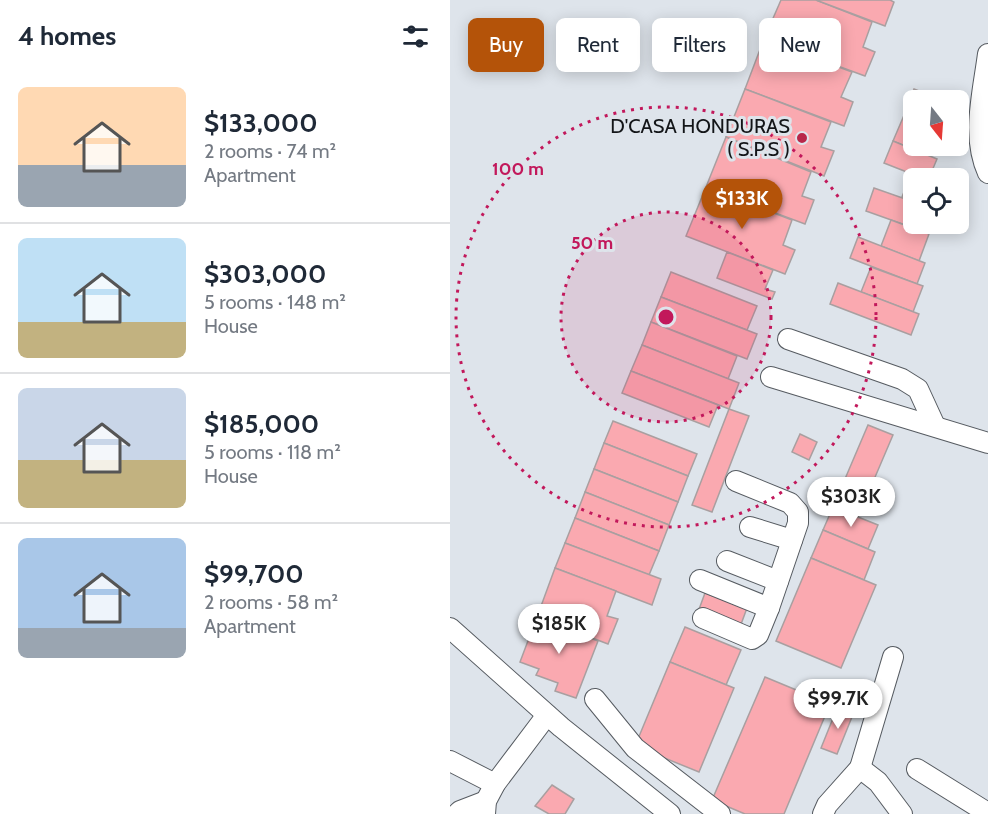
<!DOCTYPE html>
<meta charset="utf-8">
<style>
:root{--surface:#fff;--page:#f2f2f3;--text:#1f2937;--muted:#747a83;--line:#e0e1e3;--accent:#b45309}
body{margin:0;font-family:Cabin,sans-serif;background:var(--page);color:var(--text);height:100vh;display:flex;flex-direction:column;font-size:22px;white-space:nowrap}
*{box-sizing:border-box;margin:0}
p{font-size:20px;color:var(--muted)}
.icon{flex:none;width:33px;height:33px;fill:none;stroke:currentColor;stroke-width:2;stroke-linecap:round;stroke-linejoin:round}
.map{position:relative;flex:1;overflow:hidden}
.details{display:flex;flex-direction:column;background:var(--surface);width:450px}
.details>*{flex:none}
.hud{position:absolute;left:18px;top:18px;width:429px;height:54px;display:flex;gap:12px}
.needle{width:39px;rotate:163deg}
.fabs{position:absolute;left:453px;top:90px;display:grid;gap:12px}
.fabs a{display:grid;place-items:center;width:66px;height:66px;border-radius:9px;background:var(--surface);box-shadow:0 3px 15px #0003;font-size:30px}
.price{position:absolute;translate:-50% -51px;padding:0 14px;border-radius:21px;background:#fff;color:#222;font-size:20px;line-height:39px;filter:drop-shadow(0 2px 3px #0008)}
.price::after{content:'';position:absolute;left:50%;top:36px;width:18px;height:14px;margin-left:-9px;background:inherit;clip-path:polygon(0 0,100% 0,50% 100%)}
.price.active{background:var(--accent);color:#fff}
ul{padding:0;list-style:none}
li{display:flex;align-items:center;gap:18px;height:150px;padding:0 18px}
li+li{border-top:2px solid var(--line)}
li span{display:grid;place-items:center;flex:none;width:168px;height:120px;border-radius:9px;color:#555}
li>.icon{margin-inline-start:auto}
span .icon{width:72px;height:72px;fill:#fffc;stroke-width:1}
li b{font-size:26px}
h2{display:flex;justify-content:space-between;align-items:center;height:72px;padding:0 18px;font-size:26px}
.pill{padding:0 21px;border-radius:9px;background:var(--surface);box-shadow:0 3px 15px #0003;font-size:21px;line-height:54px}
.pill.active{background:var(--accent);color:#fff}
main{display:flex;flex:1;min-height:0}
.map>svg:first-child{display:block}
.building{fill:#faa9b0;stroke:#a99fa0;stroke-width:1.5}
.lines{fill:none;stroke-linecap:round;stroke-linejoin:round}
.minor-casing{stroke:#565b61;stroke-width:22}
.minor{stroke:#fff;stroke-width:20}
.ring{fill:none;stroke:#c2185b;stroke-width:3;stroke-dasharray:3 6}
.poi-dot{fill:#b82749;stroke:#dee4eb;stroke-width:2}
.labels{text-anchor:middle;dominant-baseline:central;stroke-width:6;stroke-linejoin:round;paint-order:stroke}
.poi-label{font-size:20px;fill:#131518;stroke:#dee4eb;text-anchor:end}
.centre{fill:#c2185b;stroke:#dee4eb;stroke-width:3}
.ring-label{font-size:18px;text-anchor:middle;font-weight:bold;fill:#c2185b;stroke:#dee4eb;stroke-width:6;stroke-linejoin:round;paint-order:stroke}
</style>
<main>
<section class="details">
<h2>4 homes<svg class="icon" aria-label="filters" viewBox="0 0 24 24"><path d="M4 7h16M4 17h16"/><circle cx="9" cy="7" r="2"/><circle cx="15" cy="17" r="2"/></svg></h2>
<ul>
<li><span style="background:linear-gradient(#ffd9b3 65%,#9aa5b1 0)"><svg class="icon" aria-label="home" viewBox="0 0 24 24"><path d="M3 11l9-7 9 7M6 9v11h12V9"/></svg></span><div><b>$133,000</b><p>2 rooms · 74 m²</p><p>Apartment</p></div></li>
<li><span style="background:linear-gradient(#bfe0f5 70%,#c2b280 0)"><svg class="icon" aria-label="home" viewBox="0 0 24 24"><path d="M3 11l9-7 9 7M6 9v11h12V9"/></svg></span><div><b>$303,000</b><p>5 rooms · 148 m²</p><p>House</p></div></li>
<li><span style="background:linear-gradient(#c9d6e8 60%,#c2b280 0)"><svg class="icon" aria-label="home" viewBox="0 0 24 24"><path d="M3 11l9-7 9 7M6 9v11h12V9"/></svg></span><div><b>$185,000</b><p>5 rooms · 118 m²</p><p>House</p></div></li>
<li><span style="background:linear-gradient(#a9c7e8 75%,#9aa5b1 0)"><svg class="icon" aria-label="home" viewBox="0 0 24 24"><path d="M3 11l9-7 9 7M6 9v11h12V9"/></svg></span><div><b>$99,700</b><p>2 rooms · 58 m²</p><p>Apartment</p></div></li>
</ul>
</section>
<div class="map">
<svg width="538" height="814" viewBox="0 0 538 814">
<rect width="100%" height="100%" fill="#dee4eb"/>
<g class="building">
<polygon points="331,0 366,0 422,22 413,47 425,52 415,76 314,39"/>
<polygon points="366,0 440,0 444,2 435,26"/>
<polygon points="314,39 402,72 391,97 403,102 394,126 295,89"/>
<polygon points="295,89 381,122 371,147 384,151 374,176 276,137"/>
<polygon points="464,89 489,99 489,100 464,100 464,117 455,113"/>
<polygon points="455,113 464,117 464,146 486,146 481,157 443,141"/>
<polygon points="276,137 361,172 352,196 364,200 355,224 256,187"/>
<polygon points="443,141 487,159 479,178 472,178 434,163"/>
<polygon points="461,174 472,178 464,178 464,202 452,197"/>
<polygon points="256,187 342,220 333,245 345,250 335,274 236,236"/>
<polygon points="424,188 464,202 464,224 478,224 475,232 416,211"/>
<polygon points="441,220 479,234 469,261 431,246"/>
<polygon points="408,237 475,263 467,284 400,258"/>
<polygon points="277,252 323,270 315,289 325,292 322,299 267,278"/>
<polygon points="421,267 473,286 463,312 411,292"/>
<polygon points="221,272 307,306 297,330 211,297"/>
<polygon points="388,283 469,314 461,335 380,304"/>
<polygon points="211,297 307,334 297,359 201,322"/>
<polygon points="201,322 287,356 278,379 192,345"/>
<polygon points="192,345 289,383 279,409 181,371"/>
<polygon points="181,371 268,405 259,427 172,393"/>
<polygon points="279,409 299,416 262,512 242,505"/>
<polygon points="163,421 247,454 238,476 154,443"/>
<polygon points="418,425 443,435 408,517 383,507"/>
<polygon points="350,434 367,442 359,460 342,452"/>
<polygon points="154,443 238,476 228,502 144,469"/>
<polygon points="144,469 228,502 219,525 135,492"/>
<polygon points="135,492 219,525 209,551 125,518"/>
<polygon points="383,507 428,525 418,549 373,530"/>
<polygon points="125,518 209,551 199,575 115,543"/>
<polygon points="373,530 425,552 414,580 361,558"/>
<polygon points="115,543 211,579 202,605 105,568"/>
<polygon points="361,558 426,585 391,668 326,641"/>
<polygon points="105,568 166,591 157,616 168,619 158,644 87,617"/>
<polygon points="255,593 297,608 290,627 248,612"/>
<polygon points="87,617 148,641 126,698 105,691 108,683 86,675 89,669 70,662"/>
<polygon points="235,627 291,650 276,685 220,662"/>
<polygon points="220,662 284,688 249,772 185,746"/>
<polygon points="315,677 380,704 334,814 295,814 262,800"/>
<polygon points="388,706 404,712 387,754 371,748"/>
<polygon points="102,785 124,799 115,814 99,814 85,806"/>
</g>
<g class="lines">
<g class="minor-casing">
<g id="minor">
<path d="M538 54C533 93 521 136 538 173"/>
<polyline points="338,339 452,379 468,389 485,426"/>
<polyline points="321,377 538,443"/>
<polyline points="300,527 342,540"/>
<polyline points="277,561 328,581"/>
<polyline points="250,580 319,608 348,523 348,512 340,503 286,481"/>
<polyline points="253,618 302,639 308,635 319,608"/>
<polyline points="0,628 111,727 220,814"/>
<polyline points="145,699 185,748 270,814"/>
<polyline points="0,761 45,784"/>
<polyline points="410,768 443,657"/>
<polyline points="467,769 533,810"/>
<polyline points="7,814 10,811 36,801"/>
<polyline points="35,814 36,801 45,784 97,715"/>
<polyline points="373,814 377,805 410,768 428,782 452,814"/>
</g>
</g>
<use href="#minor" class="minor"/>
</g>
<circle cx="216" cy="317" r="105" fill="#c2185b" fill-opacity=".12"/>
<g class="ring">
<circle cx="216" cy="317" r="105"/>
<circle cx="216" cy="317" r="210"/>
</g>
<circle class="poi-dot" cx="352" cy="138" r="6"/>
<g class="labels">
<g class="poi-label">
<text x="340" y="126">D'CASA HONDURAS<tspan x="340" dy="23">( S.P.S )</tspan></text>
</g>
</g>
<circle cx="216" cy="317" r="9" class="centre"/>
<g class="ring-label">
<text x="68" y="175">100 m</text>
<text x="142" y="249">50 m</text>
</g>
</svg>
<div class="fabs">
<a><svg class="needle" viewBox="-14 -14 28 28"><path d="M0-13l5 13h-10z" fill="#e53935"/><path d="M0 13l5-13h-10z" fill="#747a83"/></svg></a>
<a><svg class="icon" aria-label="locate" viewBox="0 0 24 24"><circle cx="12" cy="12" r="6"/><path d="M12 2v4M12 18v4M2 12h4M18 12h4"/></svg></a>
</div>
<b class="price active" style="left:292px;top:230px">$133K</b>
<b class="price" style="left:401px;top:528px">$303K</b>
<b class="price" style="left:109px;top:655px">$185K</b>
<b class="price" style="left:388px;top:730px">$99.7K</b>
<div class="hud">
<a class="pill active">Buy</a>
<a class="pill">Rent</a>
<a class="pill">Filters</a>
<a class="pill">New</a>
</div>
</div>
</main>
